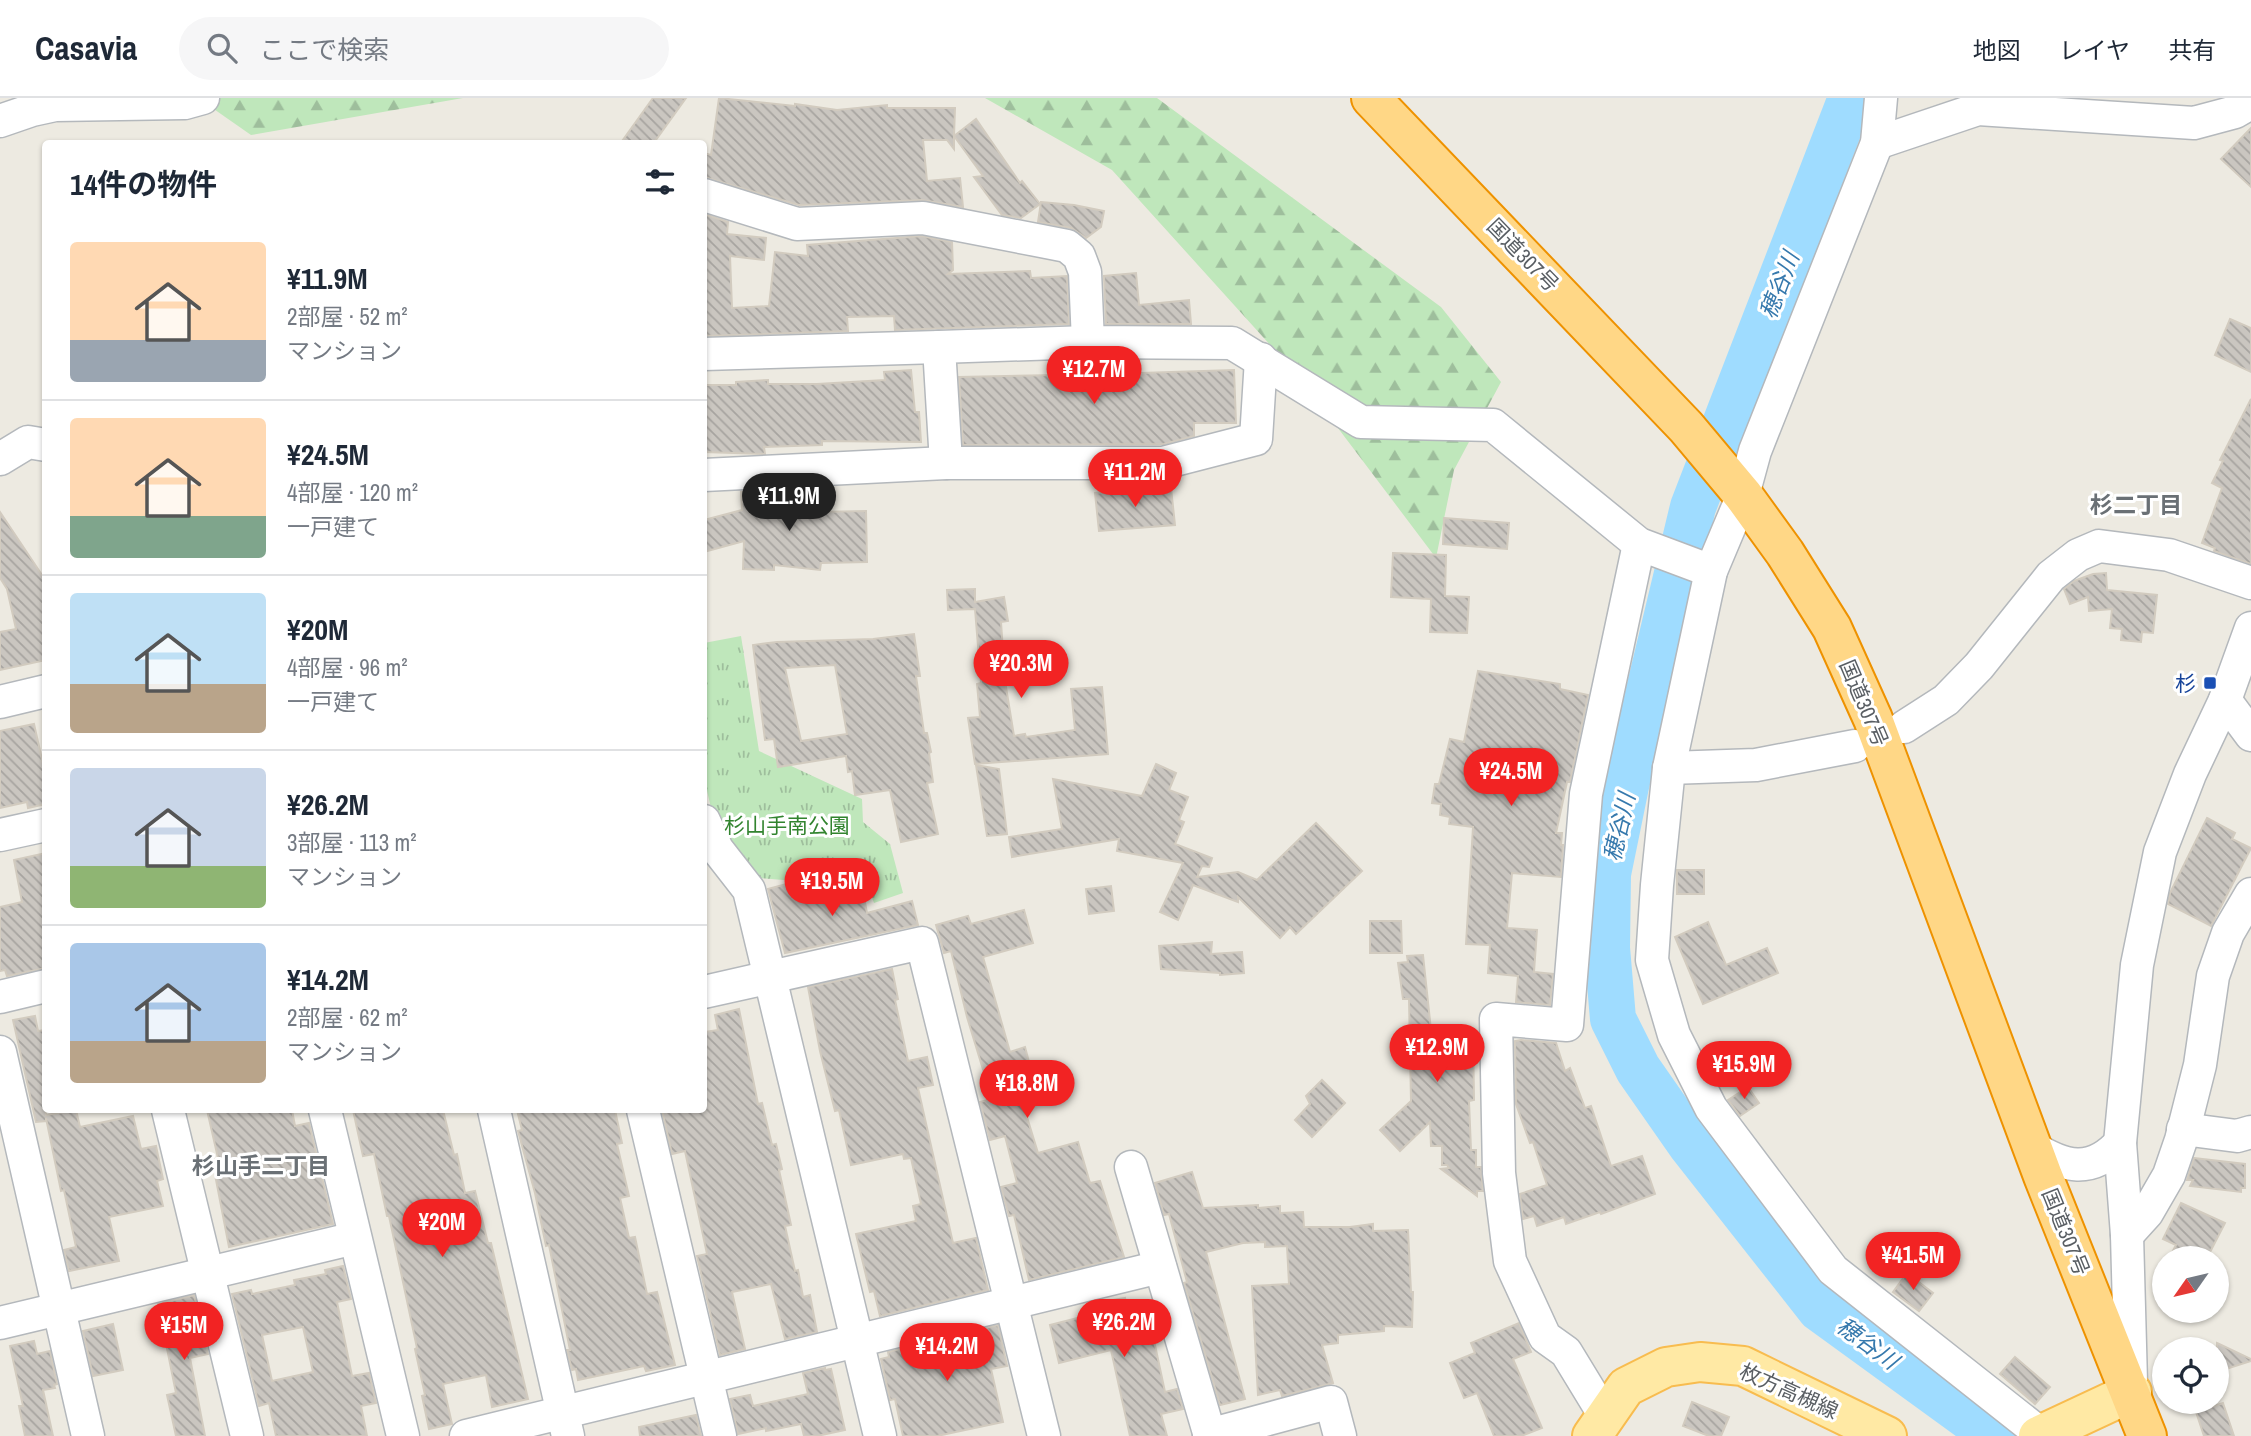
<!DOCTYPE html>
<html lang="ja">
<meta charset="utf-8">
<style>
:root{--surface:#fff;--page:#f6f6f7;--text:#1f2937;--muted:#747a83;--line:#e0e1e3;--accent:#f22323}
body{margin:0;font-family:"Archivo Narrow","Noto Sans JP",sans-serif;background:var(--page);color:var(--text);height:100vh;display:flex;flex-direction:column;font-size:26px;white-space:nowrap}
*{box-sizing:border-box;margin:0}
p{font-size:23px;color:var(--muted)}
.icon{flex:none;width:38px;height:38px;fill:none;stroke:currentColor;stroke-width:2;stroke-linecap:round;stroke-linejoin:round}
.map{position:relative;flex:1;overflow:hidden}
.drawer{position:absolute;left:42px;top:42px;width:665px;height:973px;display:flex;flex-direction:column;background:var(--surface);border-radius:7px;box-shadow:0 2px 5px #0004}
.drawer>*{flex:none}
.needle{width:46px;rotate:236deg}
.controls{position:absolute;left:2152px;top:1148px;display:grid;gap:14px}
.controls a{display:grid;place-items:center;width:77px;height:77px;border-radius:50%;background:var(--surface);box-shadow:0 2px 5px #0004;font-size:35px}
.price{position:absolute;translate:-50% -60px;padding:0 16px;border-radius:24px;background:var(--accent);color:#fff;font-size:23px;line-height:46px;filter:drop-shadow(0 2px 4px #0008)}
.price::after{content:'';position:absolute;left:50%;top:42px;width:21px;height:16px;margin-left:-10px;background:inherit;clip-path:polygon(0 0,100% 0,50% 100%)}
.price.selected{background:#222;color:#fff}
ul{padding:0;list-style:none}
li{display:flex;align-items:center;gap:21px;height:175px;padding:0 28px}
li+li{border-top:2px solid var(--line)}
li span{display:grid;place-items:center;flex:none;width:196px;height:140px;border-radius:7px;color:#555}
li>.icon{margin-inline-start:auto}
span .icon{width:84px;height:84px;fill:#fffc;stroke-width:1}
li b{font-size:30px}
h2{display:flex;justify-content:space-between;align-items:center;height:84px;padding:0 28px;font-size:30px}
header{display:flex;align-items:center;gap:42px;box-sizing:border-box;height:98px;padding:0 35px;background:var(--surface);border-bottom:2px solid var(--line)}
header strong{font-size:33px}
nav{display:flex;gap:38px;margin-inline-start:auto;font-size:24px}
.search{width:490px;height:63px;background:var(--page);display:flex;align-items:center;gap:18px;box-sizing:border-box;padding:0 24px;border-radius:38px;color:var(--muted);font-size:26px}
.map>svg:first-child{display:block}
.forest{fill:url(#forest-firs)}
.park{fill:url(#park-tufts)}
.lines{fill:none;stroke-linecap:round;stroke-linejoin:round}
.river{stroke:#9fdcff;stroke-width:46}
.building{fill:url(#building-back-hatch);stroke:#d2cbbf;stroke-width:2;fill-rule:evenodd}
.minor-casing{stroke:#b4b8bc;stroke-width:35}
.major-casing{stroke:#f8bc4f;stroke-width:42}
.highway-casing{stroke:#ee9200;stroke-width:42}
.minor{stroke:#fff;stroke-width:32}
.major{stroke:#ffe9a4;stroke-width:38}
.highway{stroke:#ffd786;stroke-width:38}
.transit-dot{fill:#1a4fb4;stroke:#fff;stroke-width:2.5}
.labels{text-anchor:middle;dominant-baseline:central;stroke-width:6;stroke-linejoin:round;paint-order:stroke}
.street-label{font-size:21px;fill:#595e63;stroke:#fff}
.transit-label{font-size:21px;fill:#164399;stroke:#fff;text-anchor:end}
.park-label{font-size:21px;fill:#32842f;stroke:#fff}
.water-label{font-size:23px;font-style:italic;fill:#3679ad;stroke:#fff}
.neighbourhood-label{font-size:23px;font-weight:bold;fill:#6a7075;stroke:#fff}
</style>
<header>
<strong>Casavia</strong>
<div class="search"><svg class="icon" aria-label="search" viewBox="0 0 24 24"><circle cx="10" cy="10" r="6"/><path d="M15 15l6 6"/></svg>ここで検索</div>
<nav><a>地図</a><a>レイヤ</a><a>共有</a></nav>
</header>
<div class="map">
<svg width="2251" height="1338" viewBox="0 0 2251 1338">
<defs>
<pattern id="forest-firs" width="22" height="20" patternUnits="userSpaceOnUse" patternTransform="scale(1.75)"><rect width="22" height="20" fill="#bfe7bb"/><path d="M5 1l3.5 6h-7zM16 11l3.5 6h-7z" fill="#9ebe9c"/></pattern>
<pattern id="park-tufts" width="24" height="20" patternUnits="userSpaceOnUse" patternTransform="scale(1.75)"><rect width="24" height="20" fill="#bfe7bb"/><path d="M3 7l-1-3M5 7V3M7 7l1-3M15 17l-1-3M17 17v-4M19 17l1-3" fill="none" stroke="#9ebe9c"/></pattern>
<pattern id="building-back-hatch" width="6" height="6" patternUnits="userSpaceOnUse" patternTransform="scale(1.75)"><rect width="6" height="6" fill="#cac6c0"/><path d="M-1 5l2 2M0 0l6 6M5-1l2 2" fill="none" stroke="#a7a4a0"/></pattern>
</defs>
<rect width="100%" height="100%" fill="#edeae1"/>
<g class="forest">
<polygon points="198,0 463,0 251,37"/>
<polygon points="985,0 1157,0 1441,209 1501,284 1454,372 1436,460 1301,281 1112,72"/>
</g>
<polygon class="park" points="741,538 759,653 862,701 863,724 890,746 903,795 874,805 868,789 758,780 712,714 704,680 704,545"/>
<g class="lines">
<polyline class="river" points="1851,0 1693,409 1626,688 1608,776 1607,850 1613,921 1638,971 1691,1047 1820,1211 1995,1338"/>
</g>
<g class="building">
<polygon points="653,0 686,0 653,46 620,46"/>
<polygon points="719,0 795,8 795,6 837,12 887,7 887,10 955,10 954,38 976,21 1020,85 1022,83 1040,106 1021,120 1002,117 974,79 983,78 954,38 954,51 947,42 923,42 927,83 960,80 963,109 922,102 799,107 704,79 704,55 711,57"/>
<polygon points="2251,30 2251,89 2221,61"/>
<polygon points="1041,104 1074,107 1104,113 1101,129 1086,140 1071,130 1038,124"/>
<polygon points="704,116 728,124 727,136 766,140 764,162 730,158 732,210 769,208 775,154 808,158 807,147 922,138 952,144 953,172 948,176 1030,173 1031,180 1067,178 1069,226 895,232 894,218 847,219 848,233 704,238"/>
<polygon points="1136,175 1139,207 1189,202 1191,226 1106,226 1104,178"/>
<polygon points="2230,221 2251,230 2251,274 2215,257"/>
<polygon points="1105,262 1139,263 1140,275 1234,272 1236,325 1194,325 1194,338 1164,346 963,347 959,279 1058,277 1058,273 1106,271"/>
<polygon points="911,272 915,314 919,314 921,344 822,343 822,347 764,349 765,356 704,354 704,287 736,287 736,284 768,282 768,286 817,286 885,282 884,274"/>
<polygon points="2251,301 2251,466 2214,453 2215,450 2202,445 2222,390 2212,385 2223,363 2220,362"/>
<polygon points="1171,390 1175,427 1099,433 1095,395 1125,392 1125,395"/>
<polygon points="766,392 766,398 820,400 819,414 866,413 867,464 821,465 820,472 774,467 774,472 743,471 744,443 704,454 704,422 742,412 741,394"/>
<polygon points="0,414 46,483 46,562 0,572 0,534 16,531 7,491 0,480"/>
<polygon points="1444,420 1509,425 1507,451 1443,446"/>
<polygon points="1393,455 1446,457 1445,498 1469,499 1467,535 1430,534 1431,501 1391,499"/>
<polygon points="2106,475 2107,492 2157,497 2153,535 2142,534 2141,544 2121,542 2122,531 2110,530 2112,511 2089,513 2088,499 2070,506 2064,491 2074,483 2093,476"/>
<polygon points="975,491 975,504 1004,499 1008,523 1001,524 1005,583 1014,638 1025,636 1026,639 1075,632 1071,591 1102,589 1108,656 975,666 968,620 980,619 977,586 981,585 975,511 948,512 947,492"/>
<path d="M914 536 920 578H916L924 635H927L931 654 929 655 933 684 927 685 938 736 901 744 890 692 855 697 852 673 848 674 846 658 778 669 774 641 765 642 753 547 777 544 873 541ZM835 567 847 636 801 643 785 570Z"/>
<polygon points="1478,573 1560,586 1560,591 1588,597 1570,684 1567,684 1556,735 1562,735 1561,747 1563,747 1561,779 1512,775 1507,830 1537,832 1534,874 1553,876 1550,907 1516,904 1518,878 1488,875 1490,847 1466,846 1473,729 1449,726 1450,719 1440,717 1441,706 1432,705 1435,686 1439,686 1450,641 1464,644"/>
<polygon points="34,626 43,666 46,666 46,706 28,710 27,704 0,710 0,633"/>
<polygon points="1156,666 1176,675 1169,692 1188,699 1179,722 1184,724 1175,746 1212,760 1209,769 1202,768 1197,779 1238,774 1257,782 1316,725 1362,773 1296,836 1290,829 1280,840 1238,799 1238,804 1193,787 1178,822 1160,814 1183,765 1117,753 1119,741 1012,759 1009,739 1062,731 1053,681 1142,698"/>
<polygon points="976,667 999,671 1007,736 987,738"/>
<polygon points="2207,720 2235,735 2232,741 2251,750 2211,828 2168,806 2170,795"/>
<polygon points="46,755 46,870 7,878 5,872 0,873 0,809 22,804 14,762"/>
<rect x="1677" y="772" width="27" height="24"/>
<polygon points="794,784 798,803 827,797 827,800 863,794 867,815 912,803 918,827 785,855 768,791"/>
<polygon points="1111,788 1114,813 1089,816 1086,791"/>
<polygon points="1024,812 1033,845 983,859 1010,954 1025,949 1033,979 1016,983 1038,1055 1078,1044 1090,1085 1100,1083 1124,1159 1029,1182 1014,1117 1009,1118 1001,1089 1017,1085 1005,1038 990,1042 980,1004 992,1001 967,919 951,853 944,855 936,827 968,818 971,826"/>
<polygon points="1370,823 1401,823 1402,855 1370,855"/>
<polygon points="1708,824 1726,867 1767,850 1778,875 1703,906 1675,839"/>
<polygon points="1212,844 1211,856 1242,854 1244,875 1220,877 1220,875 1161,871 1159,848"/>
<polygon points="1423,857 1431,932 1473,932 1474,1002 1469,1003 1471,1052 1476,1052 1476,1069 1481,1069 1483,1093 1477,1093 1477,1098 1441,1071 1449,1070 1447,1067 1442,1067 1442,1048 1431,1048 1430,1024 1400,1053 1380,1032 1411,1003 1409,901 1403,901 1398,865 1408,864 1407,858"/>
<polygon points="892,871 898,901 895,902 908,963 927,959 933,987 918,990 953,1145 976,1140 988,1192 880,1218 874,1193 870,1194 856,1136 916,1123 913,1108 921,1106 911,1060 904,1061 903,1056 851,1067 839,1012 835,1013 820,953 808,889"/>
<polygon points="739,911 758,1006 762,1005 772,1047 776,1046 782,1071 779,1072 791,1127 785,1128 795,1173 798,1172 803,1199 810,1197 817,1234 785,1241 771,1186 732,1194 745,1251 720,1257 697,1158 707,1156 685,1053 672,1056 662,1012 704,1012 704,934 718,932 715,917"/>
<polygon points="35,918 38,933 46,932 46,1017 76,1012 80,1029 133,1018 141,1051 156,1048 163,1081 157,1083 163,1108 109,1119 119,1163 69,1173 64,1152 76,1149 64,1092 61,1093 46,1020 46,1023 36,1024 13,922"/>
<polygon points="1521,942 1556,945 1565,973 1570,970 1585,1010 1591,1008 1611,1068 1642,1058 1655,1096 1601,1116 1600,1114 1566,1126 1564,1119 1537,1128 1534,1118 1523,1121 1520,1096 1547,1087 1533,1044 1530,1045 1516,1006 1515,943"/>
<polygon points="1322,982 1345,1005 1312,1039 1295,1022 1310,1006 1306,998"/>
<polygon points="1748,989 1759,1005 1740,1018 1728,1002"/>
<polygon points="207,1012 292,1012 295,1028 309,1025 333,1126 229,1149 212,1061 218,1060"/>
<polygon points="353,1012 443,1012 454,1057 457,1056 465,1095 475,1093 488,1145 491,1145 528,1301 492,1309 486,1277 443,1286 452,1326 429,1331 422,1298 425,1297 415,1251 417,1250 389,1118 387,1118 374,1056 363,1058"/>
<polygon points="517,1012 615,1012 622,1045 617,1046 629,1098 620,1100 629,1140 635,1139 647,1196 657,1194 675,1267 646,1273 644,1268 578,1282 576,1271 572,1272 567,1252 570,1252 549,1147 546,1148 535,1095 518,1033 522,1032"/>
<polygon points="2194,1060 2245,1066 2245,1090 2241,1090 2241,1094 2190,1088 2193,1082 2187,1082"/>
<polygon points="1192,1074 1203,1110 1258,1107 1258,1110 1280,1108 1280,1115 1303,1114 1304,1129 1350,1129 1373,1126 1373,1133 1408,1132 1411,1194 1413,1194 1412,1229 1384,1228 1384,1233 1338,1237 1338,1245 1322,1247 1333,1285 1282,1298 1280,1292 1258,1297 1252,1188 1289,1186 1287,1148 1265,1149 1265,1144 1243,1145 1206,1154 1245,1301 1220,1307 1184,1185 1187,1184 1169,1116 1164,1117 1155,1085"/>
<polygon points="2181,1105 2225,1125 2207,1160 2169,1160 2176,1147 2163,1141"/>
<path d="M343 1168 351 1201 337 1204 352 1278 369 1275 376 1305 361 1308 367 1338H276L269 1305 259 1308 232 1196 251 1192 252 1196 295 1187 294 1182 326 1176 325 1172ZM303 1229 313 1274 272 1283 262 1237Z"/>
<polygon points="1907,1175 1933,1195 1919,1213 1893,1194"/>
<polygon points="194,1197 208,1256 190,1260 205,1338 176,1338 167,1297 176,1295 158,1206"/>
<polygon points="1125,1200 1127,1210 1151,1202 1159,1231 1152,1233 1165,1294 1177,1291 1183,1311 1161,1316 1167,1338 1130,1338 1111,1252 1059,1265 1050,1227 1097,1215 1096,1205"/>
<polygon points="1519,1225 1531,1254 1513,1261 1542,1330 1521,1338 1494,1338 1477,1295 1464,1300 1450,1265 1475,1255 1471,1245"/>
<polygon points="113,1226 123,1272 93,1278 83,1233"/>
<polygon points="998,1227 1007,1268 991,1271 1003,1324 937,1338 903,1338 895,1301 890,1302 881,1261 889,1259 888,1254"/>
<polygon points="34,1243 37,1256 50,1253 57,1286 54,1287 55,1290 43,1292 53,1338 25,1338 19,1308 23,1308 10,1248"/>
<polygon points="2217,1245 2251,1261 2251,1263 2217,1274"/>
<polygon points="2015,1259 2050,1289 2035,1306 2000,1276"/>
<polygon points="825,1270 825,1272 831,1271 845,1332 817,1338 804,1338 801,1326 766,1333 766,1330 738,1336 730,1301 750,1297 753,1308 808,1296 803,1275"/>
<polygon points="1692,1304 1729,1319 1721,1338 1709,1338 1683,1328"/>
<polygon points="2223,1305 2234,1338 2204,1338 2196,1314"/>
<polygon points="696,1317 701,1338 640,1338 639,1329"/>
</g>
<g class="lines">
<g class="minor-casing">
<g id="minor">
<polyline points="1881,0 1877,45 1755,353 1743,397 1711,473 1669,670 1657,787 1652,862 1674,937 1711,1010 1833,1172 2042,1337"/>
<polyline points="0,23 32,12 55,7 185,5 203,0"/>
<polyline points="1877,45 1978,11 2194,25 2235,14 2251,5"/>
<polyline points="704,97 797,126 923,120 1067,148 1079,158 1085,174 1088,244 1232,245 1361,324 1493,327 1639,446 1711,473"/>
<polyline points="704,256 939,249"/>
<polyline points="0,361 28,344 46,347"/>
<polyline points="946,365 939,249 1088,244"/>
<polyline points="704,377 946,365 1163,365 1256,341 1261,261"/>
<polyline points="2225,602 2251,637"/>
<polyline points="0,604 46,593"/>
<polyline points="1904,629 1946,602 1979,568 2051,478 2078,457 2099,448 2169,457 2251,485"/>
<polyline points="1669,670 1756,667 1855,648"/>
<polyline points="704,723 717,751 749,792 880,1338"/>
<polyline points="0,737 46,727"/>
<polyline points="704,894 922,845 1044,1338"/>
<polyline points="0,899 46,888"/>
<polyline points="0,954 88,1338"/>
<polyline points="168,1012 247,1338"/>
<polyline points="325,1012 403,1338"/>
<polyline points="494,1012 568,1338"/>
<polyline points="643,1012 720,1338"/>
<polyline points="2183,1031 2237,1038 2251,1034"/>
<path d="M2032 1049C2064 1069 2091 1077 2120 1045"/>
<polyline points="1131,1069 1210,1338"/>
<polyline points="2127,1137 2147,1115 2169,1077 2181,1042 2200,967 2213,878 2228,835 2251,796"/>
<polyline points="0,1225 355,1140"/>
<polyline points="2131,1284 2127,1137 2120,1045 2137,867 2160,754 2190,676 2225,602 2251,530"/>
<polyline points="1605,1318 1566,1254 1545,1239 1510,1163 1499,1075 1496,921 1567,927 1586,696 1639,446"/>
<polyline points="1209,1337 1331,1304 1340,1338"/>
<polyline points="466,1338 1160,1169"/>
</g>
</g>
<g class="major-casing">
<g id="major">
<polyline points="1592,1338 1626,1289 1666,1269 1700,1264 1743,1268 1887,1338"/>
<polyline points="2038,1338 2132,1294"/>
</g>
</g>
<g class="highway-casing">
<polyline id="highway" points="1371,0 1686,329 1743,397 1785,455 1832,530 1873,621 2043,1078 2147,1338"/>
</g>
<use href="#minor" class="minor"/>
<use href="#major" class="major"/>
<use href="#highway" class="highway"/>
</g>
<rect class="transit-dot" x="2203" y="578" width="14" height="14" rx="3.5"/>
<g class="labels">
<g class="street-label">
<text transform="translate(1523 157) rotate(46)">国道307号</text>
<text transform="translate(1864 605) rotate(67)">国道307号</text>
<text transform="translate(2066 1134) rotate(68)">国道307号</text>
<text transform="translate(1789 1293) rotate(24)">枚方高槻線</text>
</g>
<g class="transit-label">
<text x="2196" y="585">杉</text>
</g>
<g class="park-label">
<text x="787" y="727">杉山手南公園</text>
</g>
<g class="water-label">
<text transform="translate(1779 187) rotate(-69)">穂谷川</text>
<text transform="translate(1619 729) rotate(-77)">穂谷川</text>
<text transform="translate(1868 1245) rotate(36)">穂谷川</text>
</g>
<g class="neighbourhood-label">
<text x="2136" y="406">杉二丁目</text>
<text x="261" y="1067">杉山手二丁目</text>
</g>
</g>
</svg>
<div class="controls">
<a><svg class="needle" viewBox="-14 -14 28 28"><path d="M0-13l5 13h-10z" fill="#e53935"/><path d="M0 13l5-13h-10z" fill="#747a83"/></svg></a>
<a><svg class="icon" aria-label="locate" viewBox="0 0 24 24"><circle cx="12" cy="12" r="6"/><path d="M12 2v4M12 18v4M2 12h4M18 12h4"/></svg></a>
</div>
<b class="price" style="left:1094px;top:308px">¥12.7M</b>
<b class="price" style="left:1135px;top:411px">¥11.2M</b>
<b class="price selected" style="left:789px;top:435px">¥11.9M</b>
<b class="price" style="left:1021px;top:602px">¥20.3M</b>
<b class="price" style="left:1511px;top:710px">¥24.5M</b>
<b class="price" style="left:832px;top:820px">¥19.5M</b>
<b class="price" style="left:1437px;top:986px">¥12.9M</b>
<b class="price" style="left:1744px;top:1003px">¥15.9M</b>
<b class="price" style="left:1027px;top:1022px">¥18.8M</b>
<b class="price" style="left:442px;top:1161px">¥20M</b>
<b class="price" style="left:1913px;top:1194px">¥41.5M</b>
<b class="price" style="left:1124px;top:1261px">¥26.2M</b>
<b class="price" style="left:184px;top:1264px">¥15M</b>
<b class="price" style="left:947px;top:1285px">¥14.2M</b>
<section class="drawer">
<h2>14件の物件<svg class="icon" aria-label="filters" viewBox="0 0 24 24"><path d="M4 7h16M4 17h16"/><circle cx="9" cy="7" r="2"/><circle cx="15" cy="17" r="2"/></svg></h2>
<ul>
<li><span style="background:linear-gradient(#ffd9b3 70%,#9aa5b1 0)"><svg class="icon" aria-label="home" viewBox="0 0 24 24"><path d="M3 11l9-7 9 7M6 9v11h12V9"/></svg></span><div><b>¥11.9M</b><p>2部屋 · 52 m²</p><p>マンション</p></div></li>
<li><span style="background:linear-gradient(#ffd9b3 70%,#7fa58c 0)"><svg class="icon" aria-label="home" viewBox="0 0 24 24"><path d="M3 11l9-7 9 7M6 9v11h12V9"/></svg></span><div><b>¥24.5M</b><p>4部屋 · 120 m²</p><p>一戸建て</p></div></li>
<li><span style="background:linear-gradient(#bfe0f5 65%,#b9a48a 0)"><svg class="icon" aria-label="home" viewBox="0 0 24 24"><path d="M3 11l9-7 9 7M6 9v11h12V9"/></svg></span><div><b>¥20M</b><p>4部屋 · 96 m²</p><p>一戸建て</p></div></li>
<li><span style="background:linear-gradient(#c9d6e8 70%,#8fb573 0)"><svg class="icon" aria-label="home" viewBox="0 0 24 24"><path d="M3 11l9-7 9 7M6 9v11h12V9"/></svg></span><div><b>¥26.2M</b><p>3部屋 · 113 m²</p><p>マンション</p></div></li>
<li><span style="background:linear-gradient(#a9c7e8 70%,#b9a48a 0)"><svg class="icon" aria-label="home" viewBox="0 0 24 24"><path d="M3 11l9-7 9 7M6 9v11h12V9"/></svg></span><div><b>¥14.2M</b><p>2部屋 · 62 m²</p><p>マンション</p></div></li>
</ul>
</section>
</div>
